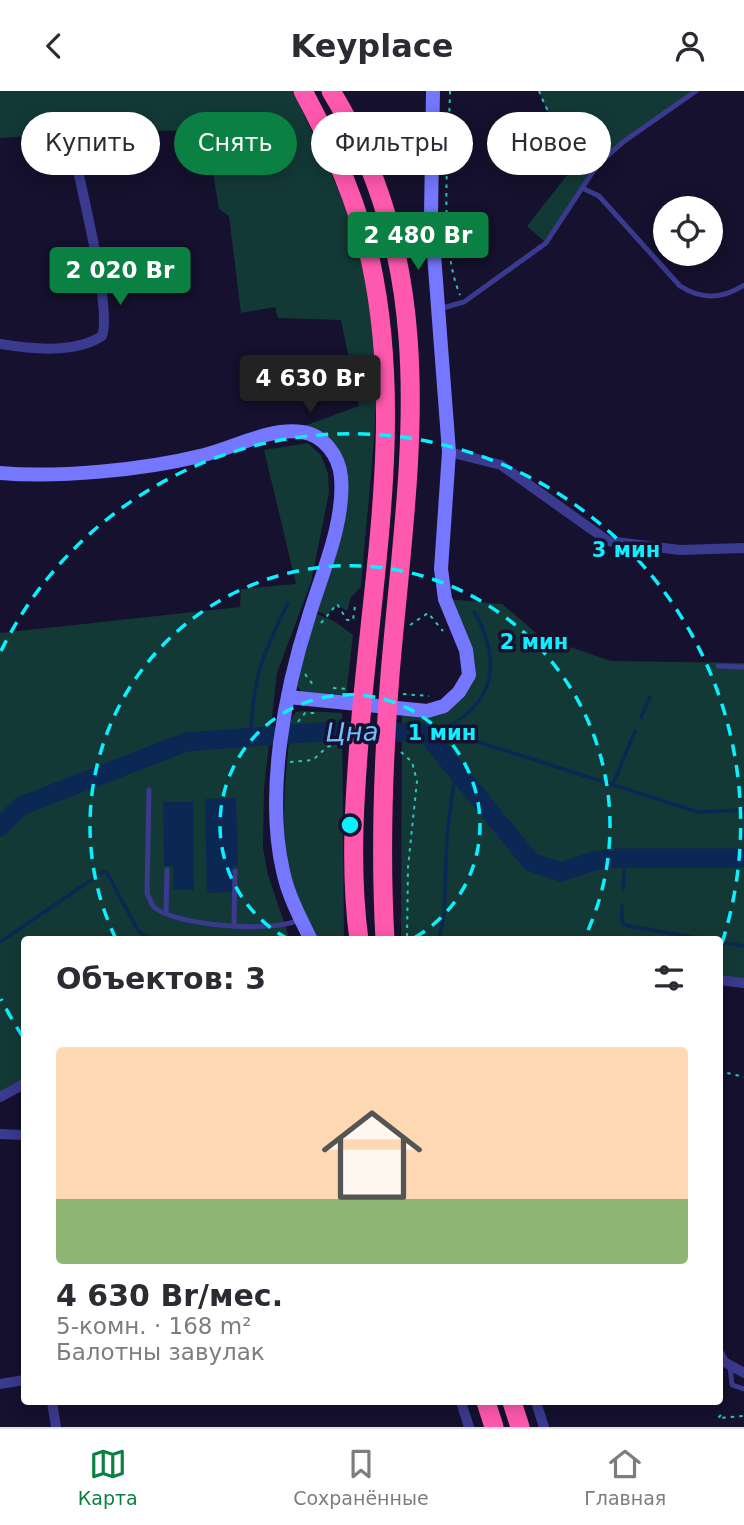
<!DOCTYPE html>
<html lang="ru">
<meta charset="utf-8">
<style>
:root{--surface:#fff;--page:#f2f2f3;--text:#2b2b33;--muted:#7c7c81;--line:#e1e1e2;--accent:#0b8043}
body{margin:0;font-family:"DejaVu Sans",sans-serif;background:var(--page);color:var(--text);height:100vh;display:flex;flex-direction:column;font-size:26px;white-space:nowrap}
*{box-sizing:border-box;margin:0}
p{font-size:23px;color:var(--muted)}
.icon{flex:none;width:38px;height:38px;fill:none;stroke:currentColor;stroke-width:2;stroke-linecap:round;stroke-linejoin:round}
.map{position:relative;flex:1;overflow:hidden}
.panel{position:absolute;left:21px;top:845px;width:702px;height:469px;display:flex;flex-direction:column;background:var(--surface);border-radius:7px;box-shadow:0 4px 18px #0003}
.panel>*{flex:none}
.hud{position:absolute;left:21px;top:21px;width:704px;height:63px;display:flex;gap:14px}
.tools{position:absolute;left:653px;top:105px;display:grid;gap:14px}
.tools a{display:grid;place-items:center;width:70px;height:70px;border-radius:50%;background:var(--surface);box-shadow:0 4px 18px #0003;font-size:35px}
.price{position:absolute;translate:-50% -60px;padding:0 16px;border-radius:7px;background:var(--accent);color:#fff;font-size:23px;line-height:46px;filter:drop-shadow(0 2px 4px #0008)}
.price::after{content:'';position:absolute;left:50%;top:42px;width:21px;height:16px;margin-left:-10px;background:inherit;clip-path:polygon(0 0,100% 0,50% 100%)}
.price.current{background:#222;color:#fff}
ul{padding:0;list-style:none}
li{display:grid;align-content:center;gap:14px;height:371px;padding:0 35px}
li span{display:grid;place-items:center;height:217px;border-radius:7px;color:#555}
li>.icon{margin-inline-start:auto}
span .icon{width:126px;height:126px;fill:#fffc;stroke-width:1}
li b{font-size:30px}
h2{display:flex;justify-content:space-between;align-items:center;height:84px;padding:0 35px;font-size:30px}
.pill{padding:0 24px;border-radius:32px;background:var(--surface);box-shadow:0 4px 18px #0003;font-size:24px;line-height:63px}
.pill.current{background:var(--accent);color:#fff}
header{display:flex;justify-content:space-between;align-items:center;height:91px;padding:0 35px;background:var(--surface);font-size:32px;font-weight:700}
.dock{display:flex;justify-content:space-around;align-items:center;height:98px;border-top:2px solid var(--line);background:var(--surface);font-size:19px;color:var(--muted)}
.dock a{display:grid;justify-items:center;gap:4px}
.dock .current{color:var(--accent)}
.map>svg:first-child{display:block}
.green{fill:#133936}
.water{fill:#0a2853}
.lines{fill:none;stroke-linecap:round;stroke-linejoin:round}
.stream{stroke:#0a2853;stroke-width:3.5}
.river{stroke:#0a2853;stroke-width:19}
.path{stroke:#2bc6b7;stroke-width:2;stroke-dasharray:3.5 5;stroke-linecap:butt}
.lane{stroke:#3a3a8f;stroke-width:5}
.street{stroke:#3a3a8f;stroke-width:10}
.secondary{stroke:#7577ff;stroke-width:14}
.highway{stroke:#ff59af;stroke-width:19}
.ring{fill:none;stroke:#0af0ff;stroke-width:3.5;stroke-dasharray:12 9}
.labels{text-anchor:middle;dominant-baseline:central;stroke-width:7;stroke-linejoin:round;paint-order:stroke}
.water-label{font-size:26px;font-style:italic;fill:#6cc0ff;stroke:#15112e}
.centre{fill:#0af0ff;stroke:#15112e;stroke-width:3.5}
.ring-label{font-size:21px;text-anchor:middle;font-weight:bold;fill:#0af0ff;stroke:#15112e;stroke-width:7;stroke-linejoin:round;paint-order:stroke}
</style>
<header><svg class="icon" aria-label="back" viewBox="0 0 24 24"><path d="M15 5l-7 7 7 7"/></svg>Keyplace<svg class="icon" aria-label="person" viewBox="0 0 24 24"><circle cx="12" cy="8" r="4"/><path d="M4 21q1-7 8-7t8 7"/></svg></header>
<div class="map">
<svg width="744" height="1336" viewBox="0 0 744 1336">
<rect width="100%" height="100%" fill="#15112e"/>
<g class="green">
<path d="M0 0H292L296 6C323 67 357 129 369 194 386 293 368 397 361 496L351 506 347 520 337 514 327 524 311 518 337 424 332 361 290 340 359 315 341 229 278 227 275 216 241 222 229 125 219 118 206 39 90 41 0 47Z"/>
<polygon points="539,0 696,0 598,73 546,152 527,135 583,64 547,20"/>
<polygon points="308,352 321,364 328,383 329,402 311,491 277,582 264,697 263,757 268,784 290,849 24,849 24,989 0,1005 0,542 240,516 241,498 296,493 264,359"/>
<polygon points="445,508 502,513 541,546 611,570 744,572 744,892 719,889 719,849 401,849 402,620 444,615 468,584"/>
<polygon points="314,522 334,530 353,544 346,605 302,601 297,595"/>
<path d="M302 620 342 622 344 849H317C309 831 300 813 294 794 277 741 286 684 291 629L296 621Z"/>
</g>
<g class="water">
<polygon points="236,707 238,775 233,775 233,801 207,802 205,708"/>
<polygon points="163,711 193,711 194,799 173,799 173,775 164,775"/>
</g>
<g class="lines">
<g class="stream">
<polyline points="641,626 650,606"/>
<path d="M441 639C495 614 503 571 474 521"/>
<polyline points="426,642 441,639 698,721 744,719"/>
<path d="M251 646C252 588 262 564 288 512"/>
<polyline points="613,693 635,640"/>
<polyline points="623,798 625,767"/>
<polyline points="622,815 622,831 628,835 709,849"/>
<polyline points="439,849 444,824 447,744 456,677"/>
<polyline points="0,851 103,781 107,782 139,841 155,849"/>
<polyline points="719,851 744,855"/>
</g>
<polyline class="river" points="0,736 21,715 186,651 333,640 426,642 531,771 561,781 594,770 617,767 744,767"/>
<g class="path">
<path d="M450 0C449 58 438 152 460 204"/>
<path d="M539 0C549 26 566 53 591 69"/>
<polyline points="321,532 337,513 347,529 353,529 355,515"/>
<polyline points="410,534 428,522 443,540"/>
<polyline points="305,583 314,595"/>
<polyline points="333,597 349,598"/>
<polyline points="403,603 429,605"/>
<polyline points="298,631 305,622 316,622"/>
<polyline points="401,661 412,671 417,690 408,776 407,849"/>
<polyline points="290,671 313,669 327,656 344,651"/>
<polyline points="719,980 744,986"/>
<polyline points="721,1324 718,1327 744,1325"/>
</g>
<g class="lane">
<path d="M582 97 599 105 680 195C702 209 722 208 744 194"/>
<polyline points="439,218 464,211 546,152 598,73 623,51 696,0"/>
<polyline points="718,575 744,576"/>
<path d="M149 699 147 802C149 806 151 813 154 816 175 835 274 842 298 829"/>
<polyline points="166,822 167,779"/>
<polyline points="234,833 235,780"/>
<polyline points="719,1257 730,1276 732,1294 744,1298"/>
</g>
<g class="street">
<path d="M0 253C31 258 74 263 102 245 112 218 81 97 74 61L68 50 73 45 80 50 74 61"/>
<polyline points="449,361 501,374 608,450 680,459 744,457"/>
<polyline points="719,889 744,892"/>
<polyline points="0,1006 24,993"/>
<polyline points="0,1043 24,1044"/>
<polyline points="719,1268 744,1282"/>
<polyline points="0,1293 24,1289"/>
<polyline points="52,1311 56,1336"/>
<polyline points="461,1311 469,1336"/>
<polyline points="536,1311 544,1336"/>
</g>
<g class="secondary">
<path d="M0 382C58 387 143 379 200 365 232 358 269 336 302 341 324 344 339 365 341 386 345 431 322 482 309 525 285 599 265 702 283 780 288 804 300 827 311 849"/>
<polyline points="288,606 427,620 444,615 459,601 469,584 466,559 445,508 441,478 449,361 431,124 433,0"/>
</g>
<g class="highway">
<path d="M303 0C332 54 358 112 371 172 403 322 374 476 361 626 355 699 349 776 359 849"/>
<path d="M331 0C446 188 407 379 390 584 383 673 380 760 385 849"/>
<polyline points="486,1311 494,1336"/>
<polyline points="512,1311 520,1336"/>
</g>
</g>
<g class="ring">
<path d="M288 848A130 130 0 1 1 412 848"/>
<path d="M116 848A260 260 0 1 1 584 848"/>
<path d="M23 946A390 390 0 0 1 1 908M1 560A390 390 0 0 1 720 858"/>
</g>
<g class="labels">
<g class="water-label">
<text transform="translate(352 641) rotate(-1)">Цна</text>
</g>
</g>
<circle cx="350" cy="734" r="10" class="centre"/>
<g class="ring-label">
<text x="626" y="466">3 мин</text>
<text x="534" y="558">2 мин</text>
<text x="442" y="649">1 мин</text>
</g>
</svg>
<div class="tools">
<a><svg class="icon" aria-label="locate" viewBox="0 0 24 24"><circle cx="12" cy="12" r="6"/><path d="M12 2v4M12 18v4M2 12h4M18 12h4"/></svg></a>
</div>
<b class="price" style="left:418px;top:181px">2 480 Br</b>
<b class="price" style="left:120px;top:216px">2 020 Br</b>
<b class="price current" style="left:310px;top:324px">4 630 Br</b>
<div class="hud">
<a class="pill">Купить</a>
<a class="pill current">Снять</a>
<a class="pill">Фильтры</a>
<a class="pill">Новое</a>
</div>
<section class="panel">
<h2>Объектов: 3<svg class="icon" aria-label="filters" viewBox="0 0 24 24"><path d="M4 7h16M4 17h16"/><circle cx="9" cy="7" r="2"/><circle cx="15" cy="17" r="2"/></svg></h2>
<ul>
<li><span style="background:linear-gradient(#ffd9b3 70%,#8fb573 0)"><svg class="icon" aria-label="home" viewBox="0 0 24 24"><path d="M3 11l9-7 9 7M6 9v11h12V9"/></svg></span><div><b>4 630 Br/мес.</b><p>5-комн. · 168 m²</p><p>Балотны завулак</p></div></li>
</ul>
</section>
</div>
<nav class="dock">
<a class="current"><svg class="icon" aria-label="map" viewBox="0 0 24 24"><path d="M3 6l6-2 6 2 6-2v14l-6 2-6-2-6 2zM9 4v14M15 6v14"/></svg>Карта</a>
<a><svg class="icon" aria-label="saved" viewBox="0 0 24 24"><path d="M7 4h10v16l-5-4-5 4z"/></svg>Сохранённые</a>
<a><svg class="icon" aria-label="home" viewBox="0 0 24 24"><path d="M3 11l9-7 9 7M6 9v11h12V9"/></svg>Главная</a>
</nav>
